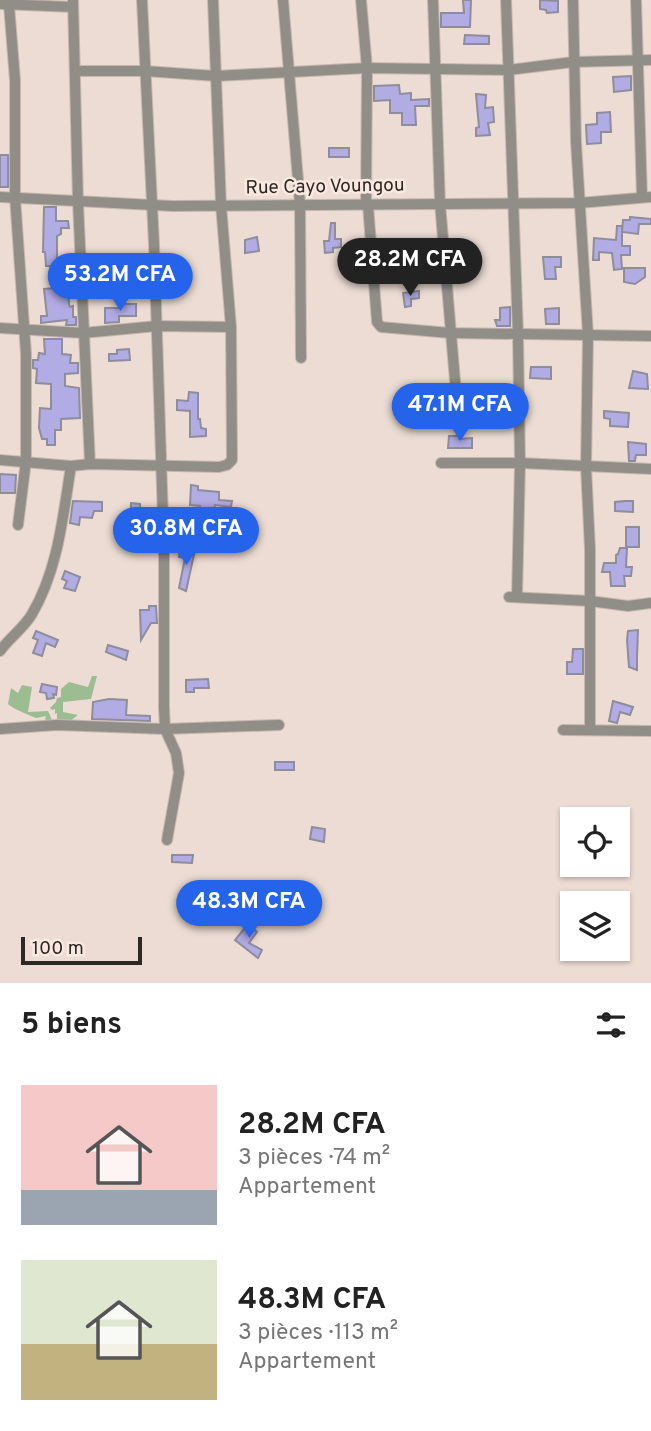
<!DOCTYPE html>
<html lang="fr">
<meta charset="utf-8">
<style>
:root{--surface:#fff;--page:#f2f2f2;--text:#222;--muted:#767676;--accent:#2563eb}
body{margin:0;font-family:Overpass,sans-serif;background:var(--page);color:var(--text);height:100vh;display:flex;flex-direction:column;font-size:26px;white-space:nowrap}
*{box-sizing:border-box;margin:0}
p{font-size:23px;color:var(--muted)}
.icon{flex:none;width:38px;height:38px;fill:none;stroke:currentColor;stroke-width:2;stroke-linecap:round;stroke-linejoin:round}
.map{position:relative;height:983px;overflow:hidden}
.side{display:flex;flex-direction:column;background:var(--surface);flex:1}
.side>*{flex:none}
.buttons{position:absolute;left:560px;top:807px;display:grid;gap:14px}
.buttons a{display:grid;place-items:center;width:70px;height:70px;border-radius:0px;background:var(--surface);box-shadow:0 2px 5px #0004;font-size:35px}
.scale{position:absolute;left:21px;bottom:18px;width:121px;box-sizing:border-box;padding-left:7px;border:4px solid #2e2825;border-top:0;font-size:19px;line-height:24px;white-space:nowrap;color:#2e2825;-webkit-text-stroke:5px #fae9e1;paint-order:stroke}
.price{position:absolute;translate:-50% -60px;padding:0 16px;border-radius:24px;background:var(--accent);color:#fff;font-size:23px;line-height:46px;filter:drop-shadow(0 2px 4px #0008)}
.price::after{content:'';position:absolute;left:50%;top:42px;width:21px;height:16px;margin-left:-10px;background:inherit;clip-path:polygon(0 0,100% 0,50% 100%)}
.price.selected{background:#222;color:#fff}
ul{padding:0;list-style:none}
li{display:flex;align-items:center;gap:21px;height:175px;padding:0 21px}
li span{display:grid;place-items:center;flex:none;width:196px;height:140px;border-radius:0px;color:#555}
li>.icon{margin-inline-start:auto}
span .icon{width:84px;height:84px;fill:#fffc;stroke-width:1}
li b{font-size:30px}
h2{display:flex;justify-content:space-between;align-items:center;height:84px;padding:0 21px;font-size:30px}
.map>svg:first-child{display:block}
.green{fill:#9cbd91}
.building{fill:#b2ace4;stroke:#8e8d9b;stroke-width:2}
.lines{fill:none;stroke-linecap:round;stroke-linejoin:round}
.minor-casing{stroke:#c6b8b1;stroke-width:12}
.minor{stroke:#918e88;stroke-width:10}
.labels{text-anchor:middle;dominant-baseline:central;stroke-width:5;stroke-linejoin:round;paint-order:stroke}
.street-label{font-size:19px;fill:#2e2825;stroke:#fae9e1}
</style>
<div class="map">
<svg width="651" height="983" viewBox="0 0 651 983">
<rect width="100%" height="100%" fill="#ecdcd4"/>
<g class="green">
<polygon points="92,676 97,676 91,699 63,702 63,712 78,715 66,724 57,723 57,713 55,714 55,709 52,710 50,708 56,702 57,698 61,697 61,689 69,682 88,687"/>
<path d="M22 685 32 687 28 712 48 711 52 720 49 722 45 719 46 716 36 718C27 714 15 710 8 704L11 688 18 693Z"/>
</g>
<g class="building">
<polygon points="463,0 471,0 470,27 441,27 441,13 464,13"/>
<polygon points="540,0 558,1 558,12 547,13 546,10 540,9"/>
<polygon points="465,35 489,36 489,44 464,44"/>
<polygon points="631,76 631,90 614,92 613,77"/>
<polygon points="399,85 400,94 411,93 411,100 429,99 429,106 415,106 416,125 402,125 402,113 390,113 390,100 374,101 374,86"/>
<polygon points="476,94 486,95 485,108 493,107 494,122 488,123 490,135 476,136 476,128 479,127"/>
<polygon points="610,112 611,132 601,132 601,143 587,144 586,125 597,124 597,113"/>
<rect x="329" y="148" width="20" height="9"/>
<rect x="0" y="155" width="8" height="32"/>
<polygon points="44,207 56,207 56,221 68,221 69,228 61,228 61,234 57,236 57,264 62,266 63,275 54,275 53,266 46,266 45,252 43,252"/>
<polygon points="630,217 651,219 651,224 639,224 638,234 622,232 623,220 630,220"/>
<polygon points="331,223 335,223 335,239 341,239 341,247 333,248 333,252 325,253 324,241 329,241"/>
<polygon points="617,226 622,226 622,246 630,246 630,255 621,255 622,269 614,270 612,253 599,252 599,260 593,260 594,238 616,240"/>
<polygon points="257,237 259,251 245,253 245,240"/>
<polygon points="110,257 117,259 120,288 105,288 105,276 89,276 88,268 96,268 95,258"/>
<polygon points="543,257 561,257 561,267 555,267 556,279 545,279"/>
<polygon points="624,268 645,268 645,277 635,284 624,282"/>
<polygon points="68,287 69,304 70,307 73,306 73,317 76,317 76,325 66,325 67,320 41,323 41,316 47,316 44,289"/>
<polygon points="419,291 419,298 411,299 411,306 405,307 403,293"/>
<polygon points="120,304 136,304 136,316 119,316 119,322 105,323 105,308 120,308"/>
<polygon points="510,307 510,326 497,326 495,320 500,320 500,308"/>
<polygon points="559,308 559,324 546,324 545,309"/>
<polygon points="44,339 62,339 62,354 71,355 70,363 78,363 78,373 65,374 65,386 79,388 80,418 61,419 61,430 55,430 55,445 47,445 47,439 42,439 39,428 40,408 51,409 51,384 36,383 37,369 33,368 33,360 38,360 39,353 45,354"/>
<polygon points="129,349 130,360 109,361 109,354 117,354 117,350"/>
<polygon points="531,367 551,367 551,379 530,378"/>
<polygon points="633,371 647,374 648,389 629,388"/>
<polygon points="431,391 440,391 442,411 431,411"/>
<polygon points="189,392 198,393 198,419 200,419 201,428 206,429 206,436 190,437 190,411 177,410 177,400 188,401"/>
<polygon points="604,411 629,413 628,427 610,426 610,419 604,418"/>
<polygon points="449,436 459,436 459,439 472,438 472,448 448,448"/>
<polygon points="628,442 646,444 646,455 636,455 635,461 629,461"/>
<polygon points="0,474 16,475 15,493 0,493"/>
<polygon points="191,485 198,486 198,490 219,492 219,500 232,501 231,507 215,505 211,524 197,521 200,506 190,505"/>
<polygon points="73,501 102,502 102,511 94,511 92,518 80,517 79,525 70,523"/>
<polygon points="625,501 633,501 633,512 615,511 615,502"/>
<polygon points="131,503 140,504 141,531 130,531"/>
<rect x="626" y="527" width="13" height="20"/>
<polygon points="180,548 195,550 186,591 179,588 185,558 179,557"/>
<polygon points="620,548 627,548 626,567 632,567 631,576 624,576 625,586 611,586 610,572 602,572 604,563 616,563 616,555 618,554"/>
<polygon points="65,571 80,577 75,591 64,588 67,581 62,579"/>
<polygon points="149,606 156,606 157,623 151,623 141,640 140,610 149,610"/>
<polygon points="638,630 637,657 637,670 629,667 627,640 628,631"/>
<polygon points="36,631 58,640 55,647 46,643 42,656 33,653 38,640 33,638"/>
<polygon points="108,645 128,651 126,660 106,652"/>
<polygon points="573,649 583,649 583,674 567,674 567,662 572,662"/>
<polygon points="208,679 209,688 194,688 194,692 186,692 186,680"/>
<polygon points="42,684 57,687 56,695 53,694 54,698 47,699 46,693 40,692"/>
<polygon points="109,699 127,700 126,715 150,716 150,721 92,719 93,702"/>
<polygon points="613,701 633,707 630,715 620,712 617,723 609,721"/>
<rect x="275" y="762" width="19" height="8"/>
<polygon points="312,827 325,829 324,842 310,839"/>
<polygon points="172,855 193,855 192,863 172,862"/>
<polygon points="248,924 257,932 249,943 262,950 258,958 235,940"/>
</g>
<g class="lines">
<g class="minor-casing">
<g id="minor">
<polyline points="73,0 78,202 90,464"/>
<polyline points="142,0 154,244 164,549 164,707 165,729 176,753 179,773 167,840"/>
<polyline points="283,0 300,204 301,358"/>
<polyline points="361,0 367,68 366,204"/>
<polyline points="433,0 440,203 459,428"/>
<polyline points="506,0 518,334 520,463 517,597"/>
<polyline points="573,0 576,142 588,335 586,467 590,549 590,729"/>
<polyline points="636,0 642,197"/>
<polyline points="0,4 73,7"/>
<polyline points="9,5 15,80 15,197 26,354 26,461 18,525"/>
<polyline points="75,71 145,71 216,76 367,68 508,70 573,62 651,60"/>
<polyline points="0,197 172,206 579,203 651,197"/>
<polyline points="368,205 377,322 381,327 450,333 651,336"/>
<polyline points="0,328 83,333 157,326 231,327"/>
<polyline points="0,460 71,466 90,464 219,467 227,465 232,460 231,327 221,205 213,0"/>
<polyline points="441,463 520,463 651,469"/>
<polyline points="509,597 590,601 628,606 651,603"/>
<path d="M0 651C9 638 24 628 32 614 58 570 63 516 71 466"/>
<polyline points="0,729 57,725 165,729 279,725"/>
<polyline points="563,730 651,731"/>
</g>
</g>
<use href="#minor" class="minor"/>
</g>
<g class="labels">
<g class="street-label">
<text transform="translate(325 187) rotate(-1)">Rue Cayo Voungou</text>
</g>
</g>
</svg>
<div class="buttons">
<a><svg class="icon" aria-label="locate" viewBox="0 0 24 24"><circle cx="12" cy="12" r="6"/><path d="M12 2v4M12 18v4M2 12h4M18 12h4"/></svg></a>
<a><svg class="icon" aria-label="layers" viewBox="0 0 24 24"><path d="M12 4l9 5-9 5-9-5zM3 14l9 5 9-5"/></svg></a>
</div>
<div class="scale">100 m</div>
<b class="price selected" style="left:410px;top:298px">28.2M CFA</b>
<b class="price" style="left:120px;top:313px">53.2M CFA</b>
<b class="price" style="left:460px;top:443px">47.1M CFA</b>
<b class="price" style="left:186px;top:567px">30.8M CFA</b>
<b class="price" style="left:249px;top:940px">48.3M CFA</b>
</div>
<section class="side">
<h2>5 biens<svg class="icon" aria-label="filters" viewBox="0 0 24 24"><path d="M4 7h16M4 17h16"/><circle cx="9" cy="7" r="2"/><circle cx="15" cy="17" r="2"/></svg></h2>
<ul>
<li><span style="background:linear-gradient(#f6c9c9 75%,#9aa5b1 0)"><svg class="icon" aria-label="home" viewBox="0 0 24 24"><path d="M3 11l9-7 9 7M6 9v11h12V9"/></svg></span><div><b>28.2M CFA</b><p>3 pièces · 74 m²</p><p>Appartement</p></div></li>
<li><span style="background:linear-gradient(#dfe7d0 60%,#c2b280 0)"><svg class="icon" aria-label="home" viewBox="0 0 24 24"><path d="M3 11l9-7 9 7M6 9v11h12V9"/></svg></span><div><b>48.3M CFA</b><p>3 pièces · 113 m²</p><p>Appartement</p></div></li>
</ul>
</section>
